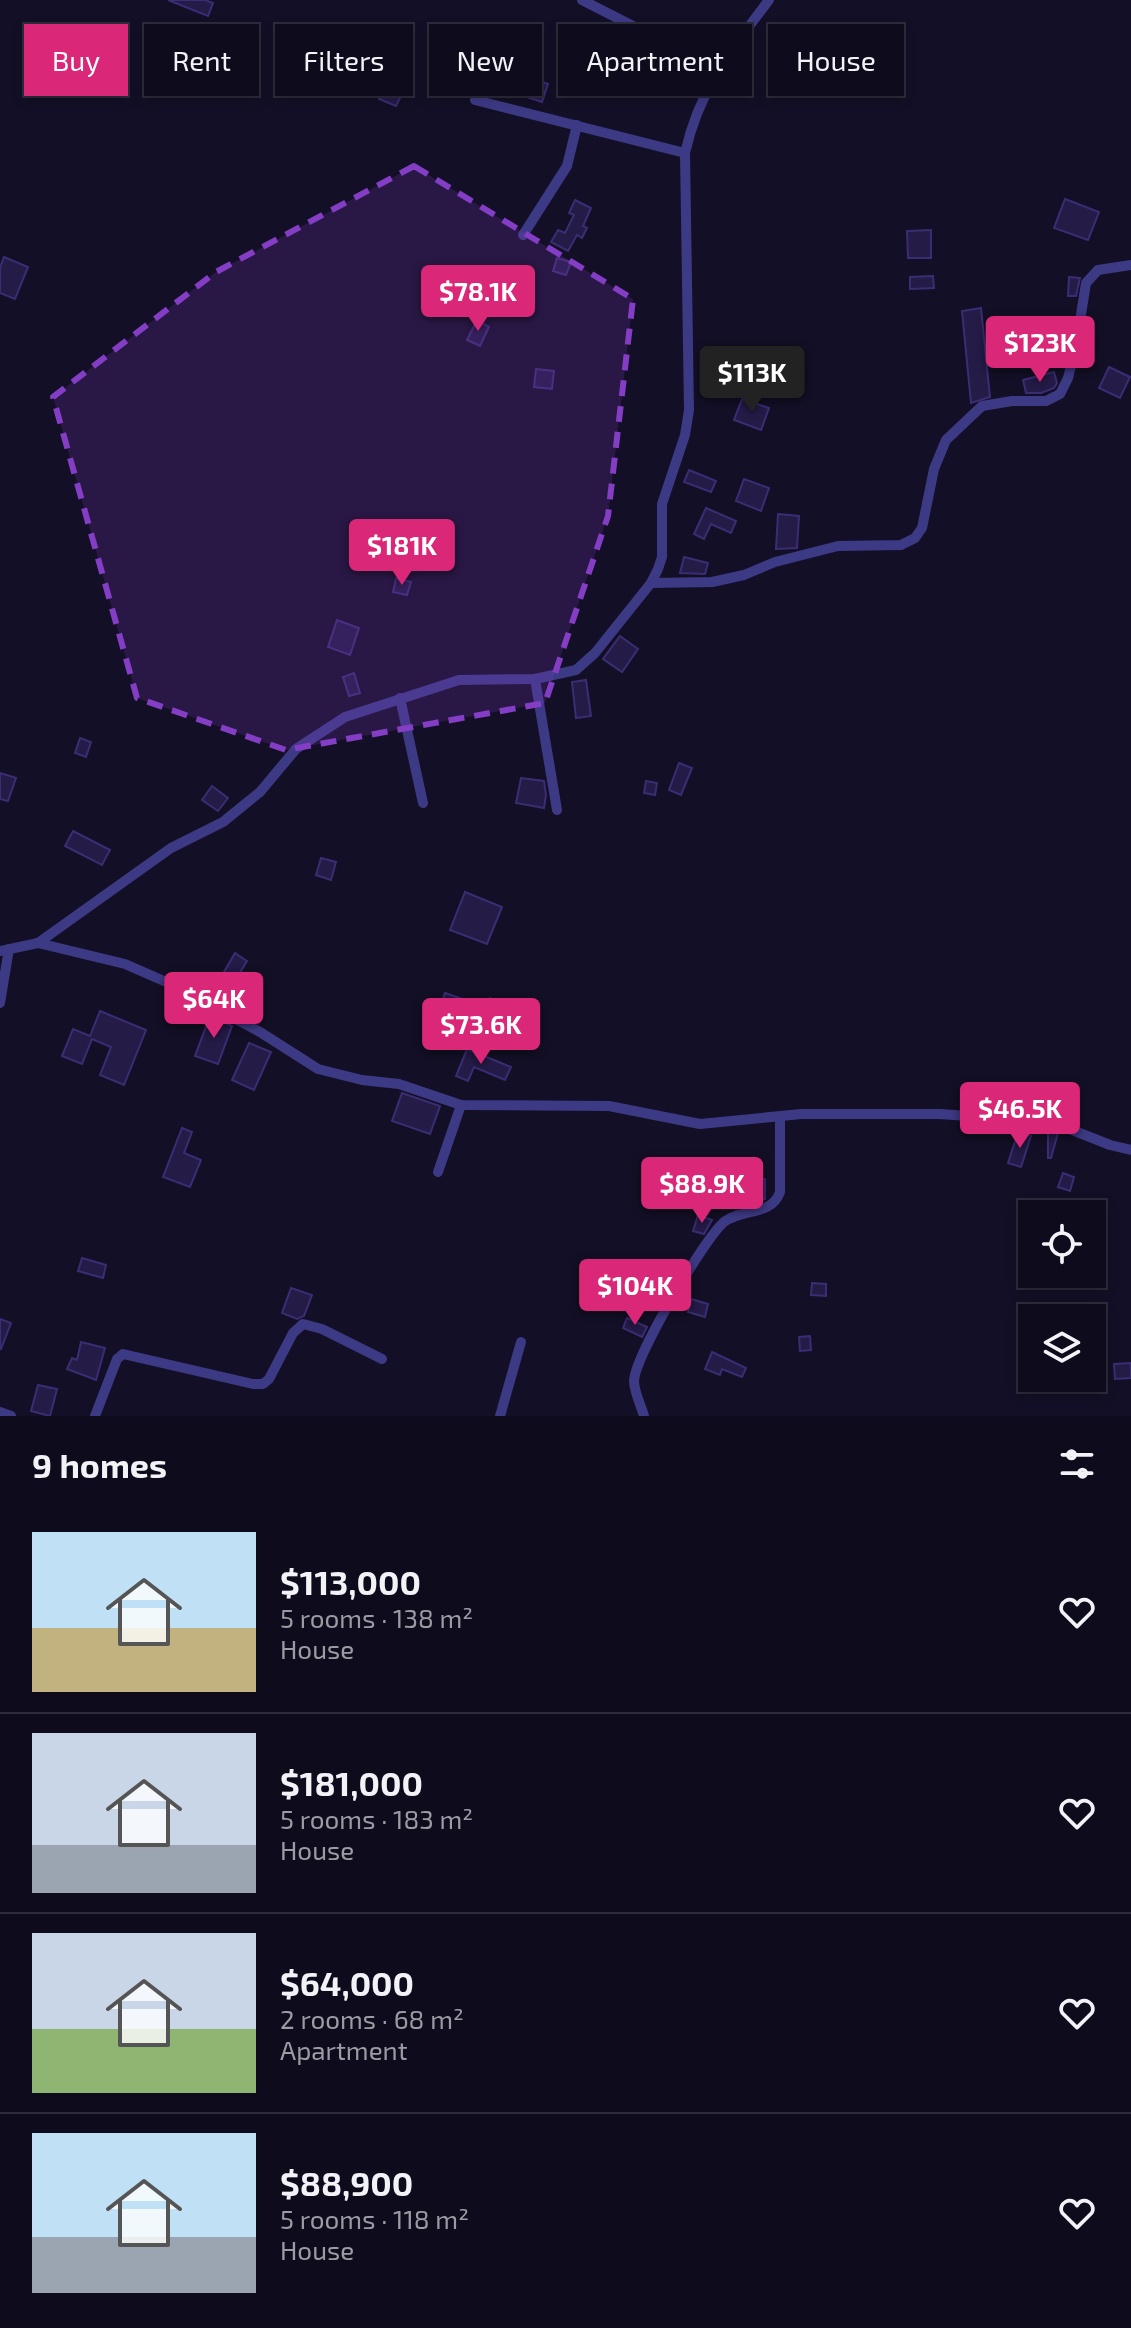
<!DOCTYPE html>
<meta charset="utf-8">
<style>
:root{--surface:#0e0b1c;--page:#1c1929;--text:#f1f3f6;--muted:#9b9ba3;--line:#2e2b3b;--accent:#db2777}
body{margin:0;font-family:"Exo 2",sans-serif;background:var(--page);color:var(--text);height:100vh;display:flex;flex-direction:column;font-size:30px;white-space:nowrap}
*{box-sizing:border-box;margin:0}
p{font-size:26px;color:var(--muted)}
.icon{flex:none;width:44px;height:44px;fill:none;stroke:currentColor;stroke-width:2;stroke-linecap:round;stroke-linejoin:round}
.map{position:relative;height:1416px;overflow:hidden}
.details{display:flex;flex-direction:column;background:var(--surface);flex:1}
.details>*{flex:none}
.guide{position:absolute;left:24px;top:24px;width:1084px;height:72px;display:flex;gap:16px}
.buttons{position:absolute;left:1018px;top:1200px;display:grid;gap:16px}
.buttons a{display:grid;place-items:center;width:88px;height:88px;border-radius:0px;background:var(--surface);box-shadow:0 4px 12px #0003,0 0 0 2px var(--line);font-size:40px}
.price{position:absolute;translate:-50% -68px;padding:0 18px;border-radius:8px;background:var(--accent);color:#fff;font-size:26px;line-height:52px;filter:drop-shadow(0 2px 4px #0008)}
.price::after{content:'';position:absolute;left:50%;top:48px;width:24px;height:18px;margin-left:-12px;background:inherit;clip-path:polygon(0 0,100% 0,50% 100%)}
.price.selected{background:#222;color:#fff}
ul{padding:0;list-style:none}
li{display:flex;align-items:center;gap:24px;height:200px;padding:0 32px}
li+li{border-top:2px solid var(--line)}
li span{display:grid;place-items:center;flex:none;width:224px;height:160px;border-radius:0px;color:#555}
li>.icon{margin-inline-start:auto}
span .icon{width:96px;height:96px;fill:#fffc;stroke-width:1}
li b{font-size:34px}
h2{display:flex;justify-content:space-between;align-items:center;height:96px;padding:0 32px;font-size:34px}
.tag{padding:0 28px;border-radius:0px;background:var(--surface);box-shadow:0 4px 12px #0003,0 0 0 2px var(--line);font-size:28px;line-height:72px}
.tag.selected{background:var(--accent);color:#fff}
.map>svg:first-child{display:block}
.building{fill:#241b47;stroke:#3b2d73;stroke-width:2}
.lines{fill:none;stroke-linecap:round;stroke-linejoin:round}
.minor{stroke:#3d3a85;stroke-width:10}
.marked{fill:#843dc5;fill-opacity:0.2;stroke:#843dc5;stroke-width:6;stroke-dasharray:16 10;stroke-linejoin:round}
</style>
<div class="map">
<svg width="1131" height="1416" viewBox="0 0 1131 1416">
<rect width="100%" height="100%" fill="#130f26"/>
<g class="building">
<polygon points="168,0 205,0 213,3 208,16"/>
<polygon points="533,79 548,84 542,102 527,97"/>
<polygon points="385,87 402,94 396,106 379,99"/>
<polygon points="1065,199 1099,212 1088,240 1054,228"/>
<polygon points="575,200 591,208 583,226 587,228 582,238 577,235 568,251 551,242 558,230 565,233 574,215 569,213"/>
<polygon points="931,230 931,258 908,258 907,231"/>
<polygon points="4,257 28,267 15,299 0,293 0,268"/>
<polygon points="557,258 571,262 566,275 553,271"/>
<polygon points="933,276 934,288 910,289 910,277"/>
<polygon points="1069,277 1080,278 1076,296 1068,296"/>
<polygon points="981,308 990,397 971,403 962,311"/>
<polygon points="477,320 489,327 480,346 467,340"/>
<polygon points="1109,367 1130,377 1120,398 1099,388"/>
<polygon points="536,369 554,371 552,389 534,387"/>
<polygon points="1054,372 1057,383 1054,388 1041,393 1026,393 1023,380"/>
<polygon points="742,399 769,408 761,430 734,420"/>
<polygon points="689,470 716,481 711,492 684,482"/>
<polygon points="744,479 769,488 761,511 736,501"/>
<polygon points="706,508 736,521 731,533 711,524 704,539 694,534"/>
<polygon points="778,514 799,516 797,548 776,549"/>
<polygon points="684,557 708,563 705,574 680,573"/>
<polygon points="396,578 411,582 407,595 393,592"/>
<polygon points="337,620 359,628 350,655 328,647"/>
<polygon points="620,636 638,649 622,672 603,659"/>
<polygon points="354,673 360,693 349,696 343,677"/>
<polygon points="586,680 591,716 576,718 572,682"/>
<polygon points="80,738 91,742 86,757 75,753"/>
<polygon points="679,763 692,768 681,795 669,790"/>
<polygon points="0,773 16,778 8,801 0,799"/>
<polygon points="521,778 544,781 546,795 544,808 516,803"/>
<polygon points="646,781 657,783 655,795 644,793"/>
<polygon points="212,786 228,798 218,811 202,800"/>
<polygon points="73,831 110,850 102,865 65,846"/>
<polygon points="321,858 336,862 331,880 316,875"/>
<polygon points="465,892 502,907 487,944 450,930"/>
<polygon points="235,953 247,961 236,979 224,972"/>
<polygon points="445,993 486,1007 490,998 502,1004 491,1028 467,1016 463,1027 436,1018"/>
<polygon points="100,1011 146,1030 124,1085 100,1075 111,1047 92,1039 82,1064 62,1056 73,1029 90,1036"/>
<polygon points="210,1016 232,1026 218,1064 195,1056"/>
<polygon points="249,1043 271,1052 254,1090 232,1080"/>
<polygon points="467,1049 511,1067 505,1080 474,1067 468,1081 456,1076"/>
<polygon points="402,1093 440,1106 430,1134 392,1121"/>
<polygon points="182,1128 192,1132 184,1153 201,1160 190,1187 163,1177"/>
<polygon points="1048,1130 1058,1133 1051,1158 1048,1158"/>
<polygon points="1018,1132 1031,1136 1021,1167 1008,1163"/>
<polygon points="1063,1173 1074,1177 1070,1191 1058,1187"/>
<polygon points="750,1179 765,1179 765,1199 750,1202"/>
<polygon points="698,1215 712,1220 704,1234 693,1231"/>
<polygon points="82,1258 106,1265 103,1278 78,1271"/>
<polygon points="812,1283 826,1284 826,1296 811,1295"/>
<polygon points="291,1288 312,1295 304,1316 297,1319 282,1313"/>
<polygon points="691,1299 708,1304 705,1317 688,1312"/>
<polygon points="627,1318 647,1327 642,1337 623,1328"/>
<polygon points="0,1319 11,1323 1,1349 0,1349"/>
<polygon points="810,1336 811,1350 800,1351 799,1337"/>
<polygon points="81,1342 105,1348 96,1380 67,1369 72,1358 77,1360"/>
<polygon points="712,1352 746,1368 742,1377 722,1369 720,1375 705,1369"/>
<polygon points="1131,1363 1131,1378 1115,1379 1114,1364"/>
<polygon points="38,1385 57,1389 50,1416 31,1411"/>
</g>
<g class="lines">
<g class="minor">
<polyline points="582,0 717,69"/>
<polyline points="475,100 685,153"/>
<polyline points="523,235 567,166 577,125"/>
<polyline points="651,583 712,582 744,575 775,562 838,546 901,545 915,538 922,528 934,469 946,440 982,406 1012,401 1046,401 1060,394 1068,378 1076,346 1086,283 1098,270 1131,265"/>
<polyline points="535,679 557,810"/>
<polyline points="400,698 423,803"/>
<path d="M38 943 171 848 223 822 260 792 296 749 345 717 459 680 535 679 576 670 595 653 651 583 658 569 662 557V504L685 435 689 410 685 153C699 90 731 50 769 0"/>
<polyline points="0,951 38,943 125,964 173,985 260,1032 318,1069 362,1080 399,1084 461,1105 609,1106 700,1124 801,1114 940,1114 1052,1122 1110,1145 1131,1150"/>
<polyline points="0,1003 9,949"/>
<polyline points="438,1172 461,1105"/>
<polyline points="0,1412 11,1416"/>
<polyline points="95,1416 117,1359 123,1354 253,1384 263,1384 269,1379 293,1333 303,1324 322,1329 382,1359"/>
<polyline points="500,1416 521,1342"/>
<path d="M644 1416C641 1405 634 1392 634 1381 635 1356 704 1239 724 1222 742 1208 772 1216 780 1192V1117"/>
</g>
</g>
<path class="marked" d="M414 166 633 299 608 516 545 703 286 750 137 698 53 397 216 272Z"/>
</svg>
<div class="buttons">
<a><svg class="icon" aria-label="locate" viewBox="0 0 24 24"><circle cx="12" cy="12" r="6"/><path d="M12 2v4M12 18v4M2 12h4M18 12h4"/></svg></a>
<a><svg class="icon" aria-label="layers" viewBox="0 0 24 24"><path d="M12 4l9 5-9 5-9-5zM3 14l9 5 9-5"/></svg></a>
</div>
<b class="price" style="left:478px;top:333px">$78.1K</b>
<b class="price" style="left:1040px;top:384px">$123K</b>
<b class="price selected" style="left:752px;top:414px">$113K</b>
<b class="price" style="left:402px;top:587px">$181K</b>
<b class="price" style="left:214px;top:1040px">$64K</b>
<b class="price" style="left:481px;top:1066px">$73.6K</b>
<b class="price" style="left:1020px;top:1150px">$46.5K</b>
<b class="price" style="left:702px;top:1225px">$88.9K</b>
<b class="price" style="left:635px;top:1327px">$104K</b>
<div class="guide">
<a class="tag selected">Buy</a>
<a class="tag">Rent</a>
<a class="tag">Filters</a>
<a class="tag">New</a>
<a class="tag">Apartment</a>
<a class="tag">House</a>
</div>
</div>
<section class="details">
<h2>9 homes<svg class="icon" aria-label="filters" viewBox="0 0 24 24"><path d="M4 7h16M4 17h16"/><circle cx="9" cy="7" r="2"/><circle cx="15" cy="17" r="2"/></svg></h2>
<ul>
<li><span style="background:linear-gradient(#bfe0f5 60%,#c2b280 0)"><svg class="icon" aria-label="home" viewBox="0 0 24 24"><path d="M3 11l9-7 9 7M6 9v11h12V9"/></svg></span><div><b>$113,000</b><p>5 rooms · 138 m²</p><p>House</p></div><svg class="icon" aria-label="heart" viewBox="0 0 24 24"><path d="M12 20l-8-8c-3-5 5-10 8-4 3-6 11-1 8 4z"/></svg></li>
<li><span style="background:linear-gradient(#c9d6e8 70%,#9aa5b1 0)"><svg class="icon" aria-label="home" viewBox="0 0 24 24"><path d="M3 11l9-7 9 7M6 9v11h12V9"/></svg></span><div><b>$181,000</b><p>5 rooms · 183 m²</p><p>House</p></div><svg class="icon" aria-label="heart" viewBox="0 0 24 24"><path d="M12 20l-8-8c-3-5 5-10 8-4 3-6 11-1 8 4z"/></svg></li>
<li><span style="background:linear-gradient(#c9d6e8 60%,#8fb573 0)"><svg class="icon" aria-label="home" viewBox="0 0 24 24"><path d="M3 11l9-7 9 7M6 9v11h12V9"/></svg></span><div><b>$64,000</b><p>2 rooms · 68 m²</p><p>Apartment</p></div><svg class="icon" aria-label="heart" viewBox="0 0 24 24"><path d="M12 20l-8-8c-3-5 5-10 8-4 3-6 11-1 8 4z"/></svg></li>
<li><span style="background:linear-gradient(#bfe0f5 65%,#9aa5b1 0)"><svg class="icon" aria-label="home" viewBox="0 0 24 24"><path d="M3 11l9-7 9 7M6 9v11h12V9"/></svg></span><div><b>$88,900</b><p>5 rooms · 118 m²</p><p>House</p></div><svg class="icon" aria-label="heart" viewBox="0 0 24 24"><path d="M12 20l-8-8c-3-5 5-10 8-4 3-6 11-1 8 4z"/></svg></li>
</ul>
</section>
